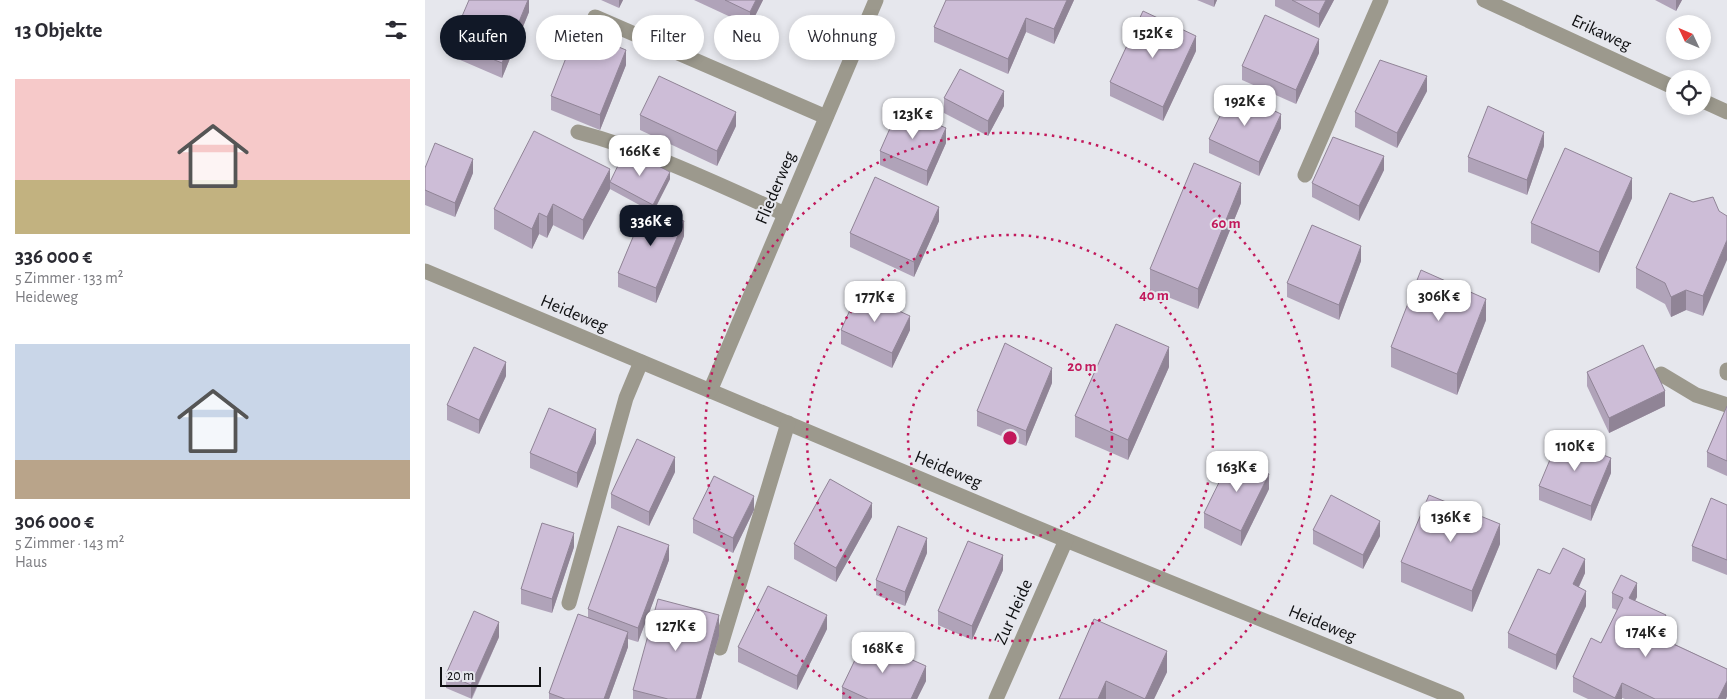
<!DOCTYPE html>
<html lang="de">
<meta charset="utf-8">
<style>
:root{--surface:#fff;--page:#f7f7f7;--text:#2b2b33;--muted:#7c7c81;--accent:#111827}
body{margin:0;font-family:"Alegreya Sans",sans-serif;background:var(--page);color:var(--text);height:100vh;display:flex;flex-direction:column;font-size:19px;white-space:nowrap}
*{box-sizing:border-box;margin:0}
p{font-size:16px;color:var(--muted)}
.icon{flex:none;width:28px;height:28px;fill:none;stroke:currentColor;stroke-width:2;stroke-linecap:round;stroke-linejoin:round}
.map{position:relative;flex:1;overflow:hidden}
.panel{display:flex;flex-direction:column;background:var(--surface);width:425px}
.panel>*{flex:none}
.top-card{position:absolute;left:15px;top:15px;width:475px;height:45px;display:flex;gap:10px}
.needle{width:32px;rotate:314deg}
.buttons{position:absolute;left:1241px;top:15px;display:grid;gap:10px}
.buttons a{display:grid;place-items:center;width:45px;height:45px;border-radius:50%;background:var(--surface);box-shadow:0 2px 8px #0003;font-size:25px}
.scale{position:absolute;left:15px;bottom:12px;width:101px;box-sizing:border-box;padding-left:5px;border:2px solid #0f1012;border-top:0;font-size:14px;line-height:18px;white-space:nowrap;color:#0f1012;-webkit-text-stroke:4px #e6e7ed;paint-order:stroke}
.price{position:absolute;translate:-50% -42px;padding:0 11px;border-radius:10px;background:#fff;color:#222;font-size:16px;line-height:32px;filter:drop-shadow(0 1px 2px #0008)}
.price::after{content:'';position:absolute;left:50%;top:30px;width:15px;height:11px;margin-left:-8px;background:inherit;clip-path:polygon(0 0,100% 0,50% 100%)}
.price.active{background:var(--accent);color:#fff}
ul{padding:0;list-style:none}
li{display:grid;align-content:center;gap:10px;height:265px;padding:0 15px}
li span{display:grid;place-items:center;height:155px;border-radius:0px;color:#555}
li>.icon{margin-inline-start:auto}
span .icon{width:90px;height:90px;fill:#fffc;stroke-width:1}
li b{font-size:21px}
h2{display:flex;justify-content:space-between;align-items:center;height:60px;padding:0 15px;font-size:21px}
.tag{padding:0 18px;border-radius:22px;background:var(--surface);box-shadow:0 2px 8px #0003;font-size:18px;line-height:45px}
.tag.active{background:var(--accent);color:#fff}
main{display:flex;flex:1;min-height:0}
.map>svg:first-child{display:block}
.lines{fill:none;stroke-linecap:round;stroke-linejoin:round}
.minor{stroke:#9c998d;stroke-width:15}
.wall{fill:#b0a3b9}
.shaded-wall{fill:#908496}
.building{fill:#cdbdd7;stroke:#908496}
.ring{fill:none;stroke:#c2185b;stroke-width:2.5;stroke-dasharray:2.5 5}
.labels{text-anchor:middle;dominant-baseline:central;stroke-width:4;stroke-linejoin:round;paint-order:stroke}
.street-label{font-size:18px;fill:#0f1012;stroke:#e6e7ed}
.centre{fill:#c2185b;stroke:#e6e7ed;stroke-width:2.5}
.ring-label{font-size:15px;text-anchor:middle;font-weight:bold;fill:#c2185b;stroke:#e6e7ed;stroke-width:4;stroke-linejoin:round;paint-order:stroke}
</style>
<main>
<section class="panel">
<h2>13 Objekte<svg class="icon" aria-label="filters" viewBox="0 0 24 24"><path d="M4 7h16M4 17h16"/><circle cx="9" cy="7" r="2"/><circle cx="15" cy="17" r="2"/></svg></h2>
<ul>
<li><span style="background:linear-gradient(#f6c9c9 65%,#c2b280 0)"><svg class="icon" aria-label="home" viewBox="0 0 24 24"><path d="M3 11l9-7 9 7M6 9v11h12V9"/></svg></span><div><b>336 000 €</b><p>5 Zimmer · 133 m²</p><p>Heideweg</p></div></li>
<li><span style="background:linear-gradient(#c9d6e8 75%,#b9a48a 0)"><svg class="icon" aria-label="home" viewBox="0 0 24 24"><path d="M3 11l9-7 9 7M6 9v11h12V9"/></svg></span><div><b>306 000 €</b><p>5 Zimmer · 143 m²</p><p>Haus</p></div></li>
</ul>
</section>
<div class="map">
<svg width="1302" height="699" viewBox="0 0 1302 699">
<rect width="100%" height="100%" fill="#e6e7ed"/>
<g class="lines">
<g class="minor">
<polyline points="1059,0 1250,88"/>
<polyline points="170,17 401,117"/>
<polyline points="1278,101 1302,112"/>
<path d="M153 132C225 151 292 184 360 214"/>
<polyline points="880,175 956,0"/>
<polyline points="0,271 641,540 1032,699"/>
<polyline points="1302,370 1302,373"/>
<polyline points="1236,374 1271,395 1302,405"/>
<polyline points="285,391 451,0"/>
<polyline points="144,603 201,398 216,362"/>
<polyline points="295,648 363,423"/>
<polyline points="571,699 641,540"/>
</g>
</g>
<g class="wall">
<polygon points="104,0 104,12 77,78 26,56 26,42"/>
<polygon points="176,0 198,0 194,8"/>
<polygon points="269,0 338,0 325,26"/>
<polygon points="649,0 629,44 601,32 583,74 509,42 509,27"/>
<polygon points="772,0 792,0 789,7"/>
<polygon points="850,0 909,0 894,28 850,6"/>
<polygon points="1230,0 1257,0 1251,11"/>
<polygon points="771,51 738,121 685,96 685,82"/>
<polygon points="894,53 871,104 817,80 817,66"/>
<polygon points="201,65 175,130 126,110 126,96"/>
<polygon points="1002,91 972,148 930,127 930,112"/>
<polygon points="519,98 579,106 563,136 519,113"/>
<polygon points="215,115 311,126 292,166 215,130"/>
<polygon points="856,128 834,176 784,153 784,139"/>
<polygon points="521,143 502,186 455,165 455,151"/>
<polygon points="1119,146 1102,195 1043,172 1043,157"/>
<polygon points="0,168 48,173 30,217 0,205"/>
<polygon points="959,170 934,221 887,197 887,183"/>
<polygon points="245,179 230,209 259,236 231,303 193,287 193,273 220,208 185,189 158,240 128,225 122,238 114,234 107,249 69,229 69,209 185,182"/>
<polygon points="1288,197 1278,316 1261,310 1246,317 1240,304 1211,288 1211,268 1268,202"/>
<polygon points="1207,198 1174,273 1106,243 1106,223"/>
<polygon points="816,203 773,309 725,290 725,269"/>
<polygon points="514,221 489,277 425,247 425,233"/>
<polygon points="936,261 914,320 862,297 862,283"/>
<polygon points="1061,320 1032,395 966,367 966,347"/>
<polygon points="416,330 485,330 467,368 416,344"/>
<polygon points="744,367 703,460 650,437 650,416"/>
<polygon points="1162,372 1240,406 1184,433 1162,386"/>
<polygon points="81,376 54,434 22,420 22,405"/>
<polygon points="627,383 601,446 552,426 552,411"/>
<polygon points="1302,406 1302,476 1282,467 1282,452"/>
<polygon points="171,443 152,488 105,468 105,453"/>
<polygon points="250,472 224,526 186,508 186,494"/>
<polygon points="1186,473 1166,521 1114,500 1114,486"/>
<polygon points="844,489 816,546 779,528 779,513"/>
<polygon points="1302,505 1302,575 1267,561 1267,546"/>
<polygon points="329,510 308,553 268,533 268,519"/>
<polygon points="447,517 411,582 369,559 369,544"/>
<polygon points="888,530 955,536 938,569 888,544"/>
<polygon points="1075,544 1047,612 976,582 976,562"/>
<polygon points="149,547 127,613 96,604 96,589"/>
<polygon points="502,553 480,606 451,595 451,580"/>
<polygon points="244,560 213,642 203,639 203,647 184,699 124,699 124,693 163,618 163,609"/>
<polygon points="578,570 547,640 513,625 513,611"/>
<polygon points="1160,573 1154,587 1161,606 1131,670 1083,648 1083,633 1125,574"/>
<polygon points="1187,593 1212,597 1210,601 1241,630 1237,638 1302,669 1302,696 1301,699 1200,699 1197,698 1197,699 1163,699 1148,692 1148,677 1176,643 1192,610 1187,608"/>
<polygon points="669,619 742,672 729,699 634,699"/>
<polygon points="402,629 372,690 313,662 313,647"/>
<polygon points="294,636 276,699 208,699 208,690"/>
<polygon points="74,637 47,699 21,688 21,674"/>
<polygon points="501,681 492,699 417,699 417,687"/>
</g>
<g class="shaded-wall">
<polygon points="103,0 104,0 104,12 77,78 77,63"/>
<polygon points="194,0 198,0 194,8"/>
<polygon points="331,0 338,0 325,26 325,12"/>
<polygon points="642,0 649,0 629,44 629,29"/>
<polygon points="789,0 792,0 789,7"/>
<polygon points="901,0 909,0 894,28 894,14"/>
<polygon points="1251,0 1257,0 1251,11"/>
<polygon points="601,18 601,32 583,74 583,59"/>
<polygon points="771,36 771,51 738,121 738,107"/>
<polygon points="894,39 894,53 871,104 871,90"/>
<polygon points="201,50 201,65 175,130 175,115"/>
<polygon points="1002,76 1002,91 972,148 972,133"/>
<polygon points="579,91 579,106 563,136 563,121"/>
<polygon points="311,112 311,126 292,166 292,151"/>
<polygon points="856,114 856,128 834,176 834,162"/>
<polygon points="521,128 521,143 502,186 502,171"/>
<polygon points="1119,132 1119,146 1102,195 1102,180"/>
<polygon points="959,156 959,170 934,221 934,206"/>
<polygon points="48,159 48,173 30,217 30,203"/>
<polygon points="185,169 185,189 158,240 158,220"/>
<polygon points="245,172 245,179 228,212 228,205"/>
<polygon points="1207,178 1207,198 1174,273 1174,252"/>
<polygon points="816,183 816,203 773,309 773,289"/>
<polygon points="128,204 128,225 122,238 122,217"/>
<polygon points="514,207 514,221 489,277 489,262"/>
<polygon points="114,213 114,234 107,249 107,229"/>
<polygon points="259,221 259,236 231,303 231,288"/>
<polygon points="1302,240 1302,260 1278,316 1278,296"/>
<polygon points="936,246 936,261 914,320 914,305"/>
<polygon points="1261,290 1261,310 1246,317 1246,297"/>
<polygon points="1061,299 1061,320 1032,395 1032,374"/>
<polygon points="485,316 485,330 467,368 467,353"/>
<polygon points="744,347 744,367 703,460 703,440"/>
<polygon points="81,362 81,376 54,434 54,420"/>
<polygon points="627,368 627,383 601,446 601,431"/>
<polygon points="1240,391 1240,406 1184,433 1184,418"/>
<polygon points="171,429 171,443 152,488 152,473"/>
<polygon points="250,457 250,472 224,526 224,512"/>
<polygon points="1186,458 1186,473 1166,521 1166,506"/>
<polygon points="844,474 844,489 816,546 816,531"/>
<polygon points="329,496 329,510 308,553 308,538"/>
<polygon points="447,503 447,517 411,582 411,568"/>
<polygon points="955,521 955,536 938,569 938,555"/>
<polygon points="1075,524 1075,544 1047,612 1047,591"/>
<polygon points="149,533 149,547 127,613 127,599"/>
<polygon points="502,538 502,553 480,606 480,592"/>
<polygon points="244,545 244,560 213,642 213,628"/>
<polygon points="578,555 578,570 547,640 547,626"/>
<polygon points="1160,559 1160,573 1148,599 1148,584"/>
<polygon points="1212,583 1212,597 1204,612 1204,598"/>
<polygon points="1161,591 1161,606 1131,670 1131,655"/>
<polygon points="294,615 294,636 276,699 271,699"/>
<polygon points="402,615 402,629 372,690 372,676"/>
<polygon points="1241,615 1241,630 1231,650 1231,636"/>
<polygon points="74,622 74,637 46,699 46,685"/>
<polygon points="203,632 203,647 184,699 179,699"/>
<polygon points="742,651 742,672 729,699 720,699"/>
<polygon points="501,666 501,681 492,699 486,699"/>
<polygon points="681,681 681,699 673,699"/>
<polygon points="1302,681 1302,696 1301,699 1293,699"/>
<polygon points="1197,683 1197,699 1190,699"/>
</g>
<g class="building">
<polygon points="44,0 103,0 77,63 26,42"/>
<polygon points="300,0 331,0 325,12"/>
<polygon points="521,0 642,0 629,29 601,18 583,59 509,27"/>
<polygon points="867,0 901,0 894,14"/>
<polygon points="718,11 771,36 738,107 685,82"/>
<polygon points="840,15 894,39 871,90 817,66"/>
<polygon points="152,30 201,50 175,115 126,96"/>
<polygon points="955,60 1002,76 972,133 930,112"/>
<polygon points="535,69 579,91 563,121 519,98"/>
<polygon points="234,76 311,112 292,151 215,115"/>
<polygon points="807,91 856,114 834,162 784,139"/>
<polygon points="1063,106 1119,132 1102,180 1043,157"/>
<polygon points="474,108 521,128 502,171 455,151"/>
<polygon points="109,131 185,169 158,220 128,204 122,217 114,213 107,229 69,209"/>
<polygon points="908,137 959,156 934,206 887,183"/>
<polygon points="10,143 48,159 30,203 0,190 0,168"/>
<polygon points="1140,148 1207,178 1174,252 1106,223"/>
<polygon points="201,149 245,172 228,205 185,182"/>
<polygon points="769,163 816,183 773,289 725,269"/>
<polygon points="450,177 514,207 489,262 425,233"/>
<polygon points="1245,193 1268,202 1288,197 1294,211 1302,216 1302,240 1278,296 1261,290 1246,297 1240,283 1211,268"/>
<polygon points="221,206 259,221 231,288 193,273"/>
<polygon points="887,225 936,246 914,305 862,283"/>
<polygon points="996,270 1061,299 1032,374 966,347"/>
<polygon points="433,292 485,316 467,353 416,330"/>
<polygon points="691,324 744,347 703,440 650,416"/>
<polygon points="580,343 627,368 601,431 552,411"/>
<polygon points="1218,345 1240,391 1184,418 1162,372"/>
<polygon points="49,347 81,362 54,420 22,405"/>
<polygon points="1302,406 1302,461 1282,452"/>
<polygon points="124,408 171,429 152,473 105,453"/>
<polygon points="1134,438 1186,458 1166,506 1114,486"/>
<polygon points="212,439 250,457 224,512 186,494"/>
<polygon points="807,456 844,474 816,531 779,513"/>
<polygon points="289,476 329,496 308,538 268,519"/>
<polygon points="405,479 447,503 411,568 369,544"/>
<polygon points="906,495 955,521 938,555 888,530"/>
<polygon points="1004,495 1075,524 1047,591 976,562"/>
<polygon points="1286,498 1302,505 1302,560 1267,546"/>
<polygon points="117,523 149,533 127,599 96,589"/>
<polygon points="193,526 244,545 213,628 163,609"/>
<polygon points="473,526 502,538 480,592 451,580"/>
<polygon points="543,541 578,555 547,626 513,611"/>
<polygon points="1138,548 1160,559 1148,584 1161,591 1131,655 1083,633 1113,569 1125,574"/>
<polygon points="1196,575 1212,583 1204,598 1241,615 1231,636 1302,669 1302,681 1293,699 1230,699 1197,683 1190,698 1148,677 1166,638 1176,643 1198,598 1187,593"/>
<polygon points="343,586 402,615 372,676 313,647"/>
<polygon points="233,599 294,615 271,699 243,699 208,690"/>
<polygon points="49,611 74,622 46,685 21,674"/>
<polygon points="153,614 203,632 179,699 140,699 124,693"/>
<polygon points="669,619 742,651 720,699 681,681 673,699 634,699"/>
<polygon points="440,639 501,666 486,699 443,699 417,687"/>
</g>
<g class="ring">
<circle cx="585" cy="438" r="102"/>
<circle cx="585" cy="438" r="203"/>
<path d="M426 698A305 305 0 1 1 744 698"/>
</g>
<g class="labels">
<g class="street-label">
<text transform="translate(1176 33) rotate(25)">Erikaweg</text>
<text transform="translate(351 188) rotate(-67)">Fliederweg</text>
<text transform="translate(149 314) rotate(23)">Heideweg</text>
<text transform="translate(523 470) rotate(23)">Heideweg</text>
<text transform="translate(589 612) rotate(-66)">Zur Heide</text>
<text transform="translate(897 624) rotate(22)">Heideweg</text>
</g>
</g>
<circle cx="585" cy="438" r="8" class="centre"/>
<g class="ring-label">
<text x="801" y="228">60 m</text>
<text x="729" y="300">40 m</text>
<text x="657" y="371">20 m</text>
</g>
</svg>
<div class="buttons">
<a><svg class="needle" viewBox="-14 -14 28 28"><path d="M0-13l5 13h-10z" fill="#e53935"/><path d="M0 13l5-13h-10z" fill="#7c7c81"/></svg></a>
<a><svg class="icon" aria-label="locate" viewBox="0 0 24 24"><circle cx="12" cy="12" r="6"/><path d="M12 2v4M12 18v4M2 12h4M18 12h4"/></svg></a>
</div>
<div class="scale">20 m</div>
<b class="price" style="left:728px;top:59px">152K €</b>
<b class="price" style="left:820px;top:127px">192K €</b>
<b class="price" style="left:488px;top:140px">123K €</b>
<b class="price" style="left:215px;top:177px">166K €</b>
<b class="price active" style="left:226px;top:247px">336K €</b>
<b class="price" style="left:1014px;top:322px">306K €</b>
<b class="price" style="left:450px;top:323px">177K €</b>
<b class="price" style="left:1150px;top:472px">110K €</b>
<b class="price" style="left:812px;top:493px">163K €</b>
<b class="price" style="left:1026px;top:543px">136K €</b>
<b class="price" style="left:251px;top:652px">127K €</b>
<b class="price" style="left:1221px;top:658px">174K €</b>
<b class="price" style="left:458px;top:674px">168K €</b>
<div class="top-card">
<a class="tag active">Kaufen</a>
<a class="tag">Mieten</a>
<a class="tag">Filter</a>
<a class="tag">Neu</a>
<a class="tag">Wohnung</a>
</div>
</div>
</main>
